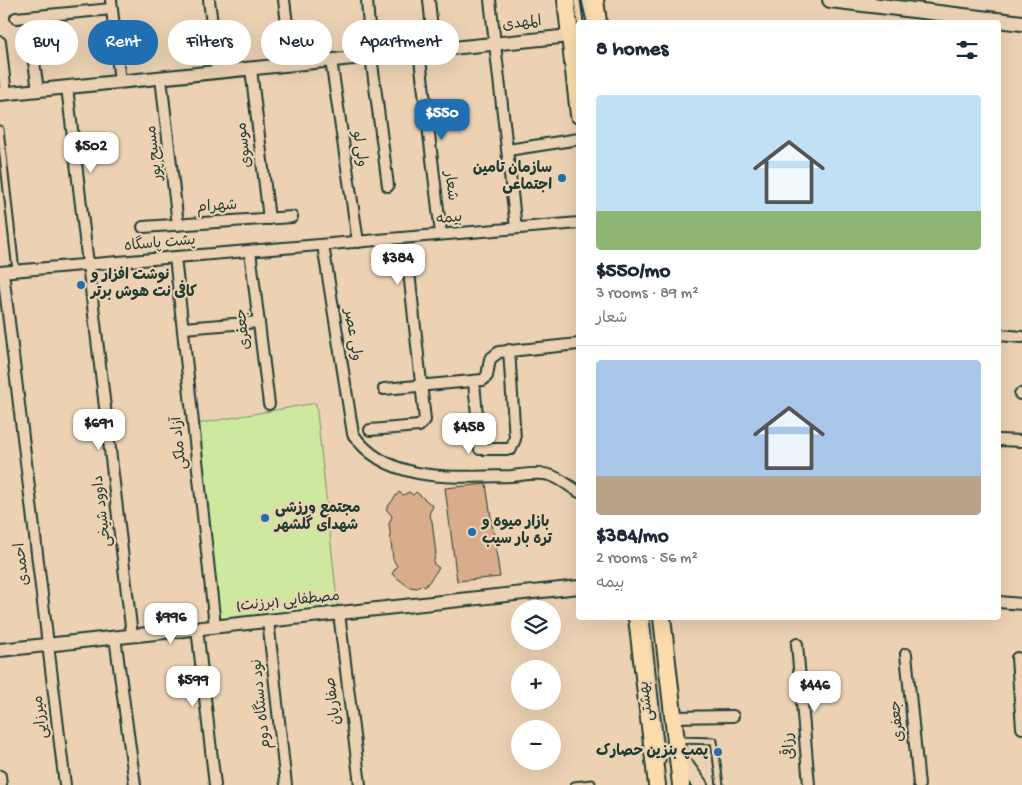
<!DOCTYPE html>
<meta charset="utf-8">
<style>
:root{--surface:#fff;--page:#f6f6f7;--text:#1f2937;--muted:#747a83;--line:#e0e1e3;--accent:#1f6fb2}
body{margin:0;font-family:"Gochi Hand","Playpen Sans Arabic",sans-serif;background:var(--page);color:var(--text);height:100vh;display:flex;flex-direction:column;font-size:19px;white-space:nowrap}
*{box-sizing:border-box;margin:0}
p{font-size:16px;color:var(--muted)}
.icon{flex:none;width:28px;height:28px;fill:none;stroke:currentColor;stroke-width:2;stroke-linecap:round;stroke-linejoin:round}
.map{position:relative;flex:1;overflow:hidden}
.panel{position:absolute;left:576px;top:20px;width:425px;height:600px;display:flex;flex-direction:column;background:var(--surface);border-radius:5px;box-shadow:0 5px 20px #0002}
.panel>*{flex:none}
.banner{position:absolute;left:15px;top:20px;width:475px;height:45px;display:flex;gap:10px}
.fabs{position:absolute;left:511px;top:600px;display:grid;gap:10px}
.fabs a{display:grid;place-items:center;width:50px;height:50px;border-radius:50%;background:var(--surface);box-shadow:0 5px 20px #0002;font-size:25px}
.price{position:absolute;translate:-50% -42px;padding:0 11px;border-radius:10px;background:#fff;color:#222;font-size:16px;line-height:32px;filter:drop-shadow(0 1px 2px #0008)}
.price::after{content:'';position:absolute;left:50%;top:30px;width:15px;height:11px;margin-left:-8px;background:inherit;clip-path:polygon(0 0,100% 0,50% 100%)}
.price.current{background:var(--accent);color:#fff}
ul{padding:0;list-style:none}
li{display:grid;align-content:center;gap:10px;height:265px;padding:0 20px}
li+li{border-top:1px solid var(--line)}
li span{display:grid;place-items:center;height:155px;border-radius:5px;color:#555}
li>.icon{margin-inline-start:auto}
span .icon{width:90px;height:90px;fill:#fffc;stroke-width:1}
li b{font-size:21px}
h2{display:flex;justify-content:space-between;align-items:center;height:60px;padding:0 20px;font-size:21px}
.tag{padding:0 18px;border-radius:22px;background:var(--surface);box-shadow:0 5px 20px #0002;font-size:18px;line-height:45px}
.tag.current{background:var(--accent);color:#fff}
.map>svg:first-child{display:block}
.green{fill:#cee99f;stroke:#76936a}
.building{fill:#d9ad8b;stroke:#1f3d34}
.lines{fill:none;stroke-linecap:round;stroke-linejoin:round}
.service-casing{stroke:#1f3d34;stroke-width:9}
.minor-casing{stroke:#1f3d34;stroke-width:14}
.tertiary-casing{stroke:#1f3d34;stroke-width:16}
.secondary-casing{stroke:#1f3d34;stroke-width:18}
.primary-casing{stroke:#1f3d34;stroke-width:20}
.service{stroke:#ecd2b3;stroke-width:5}
.minor{stroke:#ecd2b3;stroke-width:10}
.tertiary{stroke:#ecd2b3;stroke-width:12}
.secondary{stroke:#ecd2b3;stroke-width:14}
.primary{stroke:#fcdcac;stroke-width:16}
.poi-dot{fill:#1f6fb2;stroke:#ecd2b3;stroke-width:2}
.labels{text-anchor:middle;dominant-baseline:central;stroke-width:4.5;stroke-linejoin:round;paint-order:stroke}
.street-label{font-size:15px;fill:#1f3d34;stroke:#ecd2b3}
.poi-label{font-size:15px;font-weight:bold;fill:#1f3d34;stroke:#ecd2b3;text-anchor:start}
</style>
<div class="map">
<svg width="1022" height="785" viewBox="0 0 1022 785">
<rect width="100%" height="100%" fill="#ecd2b3"/>
<filter id="ink" filterUnits="userSpaceOnUse"><feTurbulence type="fractalNoise" baseFrequency=".02" numOctaves="2"/><feDisplacementMap in="SourceGraphic" scale="10" xChannelSelector="R" yChannelSelector="G"/><feConvolveMatrix kernelMatrix="1 2 1 2 8 2 1 2 1" color-interpolation-filters="sRGB"/></filter>
<g filter="url(#ink)">
<polygon class="green" points="316,403 338,610 217,623 190,425"/>
<g class="building">
<polygon points="486,484 500,577 457,581 445,488"/>
<polygon points="399,492 403,495 409,492 413,495 416,492 433,506 429,514 432,521 436,554 433,563 439,568 425,587 422,585 417,588 409,587 392,574 397,566 393,559 389,524 392,516 386,509"/>
</g>
<g class="lines">
<g class="service-casing">
<g id="service">
<polyline points="577,0 580,22"/>
<polyline points="585,0 590,22"/>
<polyline points="0,129 16,271"/>
<polyline points="646,618 662,761"/>
<polyline points="679,740 714,741 720,785"/>
<polyline points="574,785 592,783"/>
</g>
</g>
<g class="minor-casing">
<g id="minor">
<polyline points="111,0 120,82"/>
<polyline points="209,0 218,72"/>
<polyline points="284,0 292,64"/>
<polyline points="367,0 371,56 388,186"/>
<polyline points="429,0 434,50"/>
<polyline points="490,0 516,228"/>
<polyline points="16,18 112,9"/>
<polyline points="30,34 38,90"/>
<polyline points="0,42 6,94"/>
<polyline points="419,51 441,234"/>
<polyline points="331,60 358,242"/>
<polyline points="251,69 269,219"/>
<polyline points="161,78 178,225"/>
<polyline points="67,87 132,635"/>
<polyline points="508,150 579,139"/>
<polyline points="143,227 292,217"/>
<path d="M323 245 353 434C387 484 457 477 511 476 522 475 538 472 549 475 559 477 570 487 579 492"/>
<polyline points="250,251 269,404"/>
<polyline points="175,257 215,626"/>
<polyline points="0,272 579,223"/>
<polyline points="3,272 65,785"/>
<polyline points="183,328 259,322"/>
<polyline points="999,335 1022,337"/>
<polyline points="474,382 480,449 511,449 515,439 509,350"/>
<polyline points="384,389 483,380 487,376 490,359 499,352 579,344"/>
<polyline points="1020,394 1022,394"/>
<polyline points="370,430 419,426 425,420 407,253"/>
<polyline points="999,440 1022,441"/>
<polyline points="999,602 1022,604"/>
<polyline points="339,613 360,785"/>
<polyline points="268,620 286,785"/>
<polyline points="197,628 215,785"/>
<polyline points="115,637 135,785"/>
<polyline points="797,644 809,785"/>
<polyline points="906,654 919,785"/>
<polyline points="1017,658 1022,728"/>
<polyline points="673,717 733,716"/>
<polyline points="0,776 1,785"/>
</g>
</g>
<g class="tertiary-casing">
<g id="tertiary">
<polyline points="0,94 570,36"/>
<polyline points="0,650 579,587"/>
</g>
</g>
<g class="secondary-casing">
<g id="secondary">
<polyline points="830,0 1022,23"/>
<polyline points="678,755 700,785"/>
</g>
</g>
<g class="primary-casing">
<g id="primary">
<polyline points="566,0 579,115"/>
<polyline points="595,0 598,22"/>
<polyline points="637,618 657,785"/>
<polyline points="662,618 681,785"/>
</g>
</g>
<use href="#service" class="service"/>
<use href="#minor" class="minor"/>
<use href="#tertiary" class="tertiary"/>
<use href="#secondary" class="secondary"/>
<use href="#primary" class="primary"/>
</g>
</g>
<g class="poi-dot">
<circle cx="562" cy="178" r="5"/>
<circle cx="81" cy="285" r="5"/>
<circle cx="265" cy="518" r="5"/>
<circle cx="472" cy="532" r="5"/>
<circle cx="718" cy="752" r="5"/>
</g>
<g class="labels">
<g class="street-label">
<text transform="translate(522 24) rotate(-6)">المهدی</text>
<text transform="translate(245 145) rotate(-97)">موسوی</text>
<text transform="translate(359 149) rotate(82)">ولی لو</text>
<text transform="translate(155 153) rotate(-97)">مسیح پور</text>
<text transform="translate(450 186) rotate(83)">شعار</text>
<text transform="translate(217 207) rotate(-4)">شهرام</text>
<text transform="translate(449 219) rotate(-5)">بیمه</text>
<text transform="translate(160 244) rotate(-5)">پشت پاسگاه</text>
<text transform="translate(244 329) rotate(-97)">جعفری</text>
<text transform="translate(352 335) rotate(81)">ولی عصر</text>
<text transform="translate(180 443) rotate(-96)">آزاد ملکی</text>
<text transform="translate(103 511) rotate(-97)">داوود شیخی</text>
<text transform="translate(23 564) rotate(-97)">احمدی</text>
<text transform="translate(288 602) rotate(-6)">مصطفایی (برزنت)</text>
<text transform="translate(334 701) rotate(-97)">صفاریان</text>
<text transform="translate(647 701) rotate(-97)">بهشتی</text>
<text transform="translate(262 704) rotate(-96)">نود دستگاه دوم</text>
<text transform="translate(41 717) rotate(-97)">میرزایی</text>
<text transform="translate(898 721) rotate(-96)">جعفری</text>
<text transform="translate(790 746) rotate(-95)">رزاقی</text>
</g>
<g class="poi-label">
<text x="552" y="169" text-anchor="end">سازمان تامین<tspan x="552" dy="17">اجتماعی</tspan></text>
<text x="91" y="276">نوشت افزار و<tspan x="91" dy="17">کافی نت هوش برتر</tspan></text>
<text x="275" y="509">مجتمع ورزشی<tspan x="275" dy="17">شهدای گلشهر</tspan></text>
<text x="482" y="523">بازار میوه و<tspan x="482" dy="17">تره بار سیب</tspan></text>
<text x="708" y="752" text-anchor="end">پمپ بنزین حصارک</text>
</g>
</g>
</svg>
<div class="fabs">
<a><svg class="icon" aria-label="layers" viewBox="0 0 24 24"><path d="M12 4l9 5-9 5-9-5zM3 14l9 5 9-5"/></svg></a>
<a>+</a>
<a>−</a>
</div>
<b class="price current" style="left:442px;top:141px">$550</b>
<b class="price" style="left:91px;top:174px">$502</b>
<b class="price" style="left:398px;top:286px">$384</b>
<b class="price" style="left:99px;top:451px">$691</b>
<b class="price" style="left:469px;top:455px">$458</b>
<b class="price" style="left:171px;top:645px">$996</b>
<b class="price" style="left:193px;top:708px">$599</b>
<b class="price" style="left:815px;top:713px">$446</b>
<div class="banner">
<a class="tag">Buy</a>
<a class="tag current">Rent</a>
<a class="tag">Filters</a>
<a class="tag">New</a>
<a class="tag">Apartment</a>
</div>
<section class="panel">
<h2>8 homes<svg class="icon" aria-label="filters" viewBox="0 0 24 24"><path d="M4 7h16M4 17h16"/><circle cx="9" cy="7" r="2"/><circle cx="15" cy="17" r="2"/></svg></h2>
<ul>
<li><span style="background:linear-gradient(#bfe0f5 75%,#8fb573 0)"><svg class="icon" aria-label="home" viewBox="0 0 24 24"><path d="M3 11l9-7 9 7M6 9v11h12V9"/></svg></span><div><b>$550/mo</b><p>3 rooms · 89 m²</p><p>شعار</p></div></li>
<li><span style="background:linear-gradient(#a9c7e8 75%,#b9a48a 0)"><svg class="icon" aria-label="home" viewBox="0 0 24 24"><path d="M3 11l9-7 9 7M6 9v11h12V9"/></svg></span><div><b>$384/mo</b><p>2 rooms · 56 m²</p><p>بیمه</p></div></li>
</ul>
</section>
</div>
